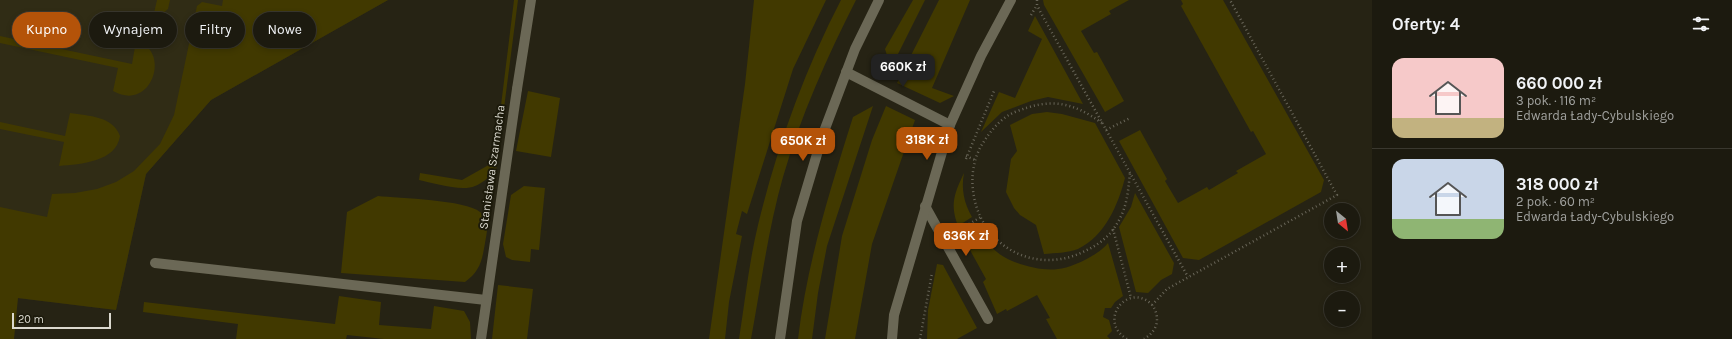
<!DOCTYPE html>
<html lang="pl">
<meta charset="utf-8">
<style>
:root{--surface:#1c1a0f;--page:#252318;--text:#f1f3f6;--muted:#a0a19e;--line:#3a382f;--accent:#b45309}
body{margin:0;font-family:Karla,sans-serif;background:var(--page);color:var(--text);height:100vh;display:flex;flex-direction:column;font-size:15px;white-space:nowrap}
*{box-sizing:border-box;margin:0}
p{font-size:13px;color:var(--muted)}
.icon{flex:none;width:22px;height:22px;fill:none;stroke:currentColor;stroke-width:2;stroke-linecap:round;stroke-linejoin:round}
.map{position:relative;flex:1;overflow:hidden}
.side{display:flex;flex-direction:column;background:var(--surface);width:360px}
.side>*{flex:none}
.banner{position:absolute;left:12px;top:12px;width:380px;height:36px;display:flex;gap:8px}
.needle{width:26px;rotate:150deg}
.controls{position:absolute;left:1324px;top:203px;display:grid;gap:8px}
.controls a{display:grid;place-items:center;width:36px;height:36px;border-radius:50%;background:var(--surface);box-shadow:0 2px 6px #0003,0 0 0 1px var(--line);font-size:20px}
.scale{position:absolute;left:12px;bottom:10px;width:99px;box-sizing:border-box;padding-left:4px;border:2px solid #dbd9cf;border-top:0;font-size:11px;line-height:14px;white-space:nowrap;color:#dbd9cf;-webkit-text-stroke:3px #1c1a0b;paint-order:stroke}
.price{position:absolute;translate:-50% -34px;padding:0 9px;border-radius:8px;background:var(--accent);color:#fff;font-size:13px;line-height:26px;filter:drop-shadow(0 1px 2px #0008)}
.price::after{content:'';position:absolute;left:50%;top:24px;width:12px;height:9px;margin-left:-6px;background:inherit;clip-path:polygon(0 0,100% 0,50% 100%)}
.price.active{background:#222;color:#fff}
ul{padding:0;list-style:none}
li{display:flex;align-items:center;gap:12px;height:100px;padding:0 20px}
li+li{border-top:1px solid var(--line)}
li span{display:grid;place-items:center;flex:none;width:112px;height:80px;border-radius:12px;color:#555}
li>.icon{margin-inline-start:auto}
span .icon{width:48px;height:48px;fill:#fffc;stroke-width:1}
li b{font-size:17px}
h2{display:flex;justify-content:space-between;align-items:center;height:48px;padding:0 20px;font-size:17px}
.tag{padding:0 14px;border-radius:18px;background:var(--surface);box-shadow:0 2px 6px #0003,0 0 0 1px var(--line);font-size:14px;line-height:36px}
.tag.active{background:var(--accent);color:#fff}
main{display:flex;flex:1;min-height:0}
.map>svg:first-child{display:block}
.built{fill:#302c15}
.green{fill:#413900}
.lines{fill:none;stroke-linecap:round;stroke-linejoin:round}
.path{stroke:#686558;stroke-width:2.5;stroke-dasharray:1 3;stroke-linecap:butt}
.lane{stroke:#6b6856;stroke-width:10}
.street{stroke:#6b6856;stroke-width:10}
.labels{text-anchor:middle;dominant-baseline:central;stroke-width:4;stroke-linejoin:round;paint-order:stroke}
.street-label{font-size:12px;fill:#dbd9cf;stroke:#1c1a0b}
</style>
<main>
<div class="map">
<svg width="1372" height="339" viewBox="0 0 1372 339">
<rect width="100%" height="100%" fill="#262314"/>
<polygon class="built" points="0,0 388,0 211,100 146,174 116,310 0,296"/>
<g class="green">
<polygon points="157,0 170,0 168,9 162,14 154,13"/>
<polygon points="223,0 388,0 211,100 146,174 116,310 18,298 14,339 0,339 0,207 47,217 52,194 75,193 97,189 116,182 134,171 160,144 174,115 197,6 202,2 222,6"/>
<path d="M514 0H518L496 170C490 176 483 183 475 186 462 192 433 183 419 180L420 173 462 180 494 162Z"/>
<polygon points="754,0 826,0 793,69 747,214 742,211 736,234 742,236 729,302 725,339 709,339 745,84"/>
<path d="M841 0H856C827 57 801 115 783 177 768 230 761 285 751 339H739C745 301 749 262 758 225 777 147 804 71 841 0Z"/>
<polygon points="913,0 925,0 891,68 885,49"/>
<polygon points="939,0 970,0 932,88 954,96 940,103 897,83"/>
<polygon points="1043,0 1129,0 1109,11 1111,14 1081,31 1094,53 1097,52 1124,101 1105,112 1044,5"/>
<polygon points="1181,0 1223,0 1324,180 1321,192 1199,260 1183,258 1119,141 1140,130 1167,179 1165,181 1178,203 1207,187 1209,190 1238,173 1236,171 1266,154 1253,131 1251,132 1181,6 1183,4"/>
<polygon points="1035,16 1083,104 1048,97 1031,101 1002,112 981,132 999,92 1015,98 1042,39 1028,31"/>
<path d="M0 36 132 64 136 41C172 50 152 113 113 91L118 68 0 43Z"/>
<polygon points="528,91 560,98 551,157 516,151"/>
<path d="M873 106 827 246 818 293 812 339H798C807 263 830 190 853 117Z"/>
<polygon points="886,106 915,120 872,244 855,339 825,339 842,236 872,140"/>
<path d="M1047 112 1062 114 1095 123 1125 178C1118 205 1105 236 1078 249 1068 253 1055 253 1044 254L1036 225 1020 215 1014 208 1006 192 1011 159 1017 151 1010 125 1032 114Z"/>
<path d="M70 113C89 116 113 116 120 136 116 162 81 164 59 166L64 142 0 129V122L65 136Z"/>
<path d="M964 173C961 189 964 203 972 217L958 226C950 204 954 194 964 173Z"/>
<polygon points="524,186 545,188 539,250 531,249 530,262 512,260 506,257 503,244 511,195"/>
<polygon points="1135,193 1174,263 1172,274 1161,280 1148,293 1136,292 1119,227 1131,207"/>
<path d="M378 196C399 198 466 200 480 212 490 219 487 233 485 243 482 261 480 271 465 282L341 273 347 212Z"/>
<path d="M974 224C981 233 988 245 997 252 1009 263 1041 272 1058 269 1072 268 1100 254 1108 243L1123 296 1115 302 1111 308H1105L1103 317 1109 320 1112 331 1107 336 1110 339H1057L1046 319 1050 318 1037 295 1007 311 1006 309 997 314 983 282 986 279 960 232Z"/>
<polygon points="937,264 943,265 977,328 957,339 927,339 928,310"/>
<polygon points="498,285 533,289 527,339 492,339"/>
<polygon points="339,296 381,302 379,325 431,329 434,306 464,311 470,322 471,339 384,339 347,335 346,339 236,339 238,324 143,312 144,302 335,324"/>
</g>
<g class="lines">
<g class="path">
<polyline points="1037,0 1037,5 1041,13 1188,277"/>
<polyline points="1031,15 1037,5"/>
<path d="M1102 123C1071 101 1050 98 1015 112 1000 118 989 133 981 146 974 159 971 175 973 190 979 247 1037 277 1087 250 1098 245 1110 236 1116 225 1127 209 1128 192 1130 173"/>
<polyline points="1106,130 1130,118"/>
<polyline points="966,156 975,160"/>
<polyline points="966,159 994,91"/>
<polyline points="962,228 981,217"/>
<polyline points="1113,229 1131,298"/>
<polyline points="1152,305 1167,289 1337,195 1230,0"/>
<polyline points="920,339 932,273"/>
<path d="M1127 339C1097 321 1127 283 1150 303 1155 307 1157 314 1157 320 1157 328 1151 335 1144 339"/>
</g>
<g class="lane">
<polyline points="517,89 531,0"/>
<polyline points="155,263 486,300"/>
</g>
<g class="street">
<polyline points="846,72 950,125"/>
<polyline points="925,206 988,319"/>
<polyline points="481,339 517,89"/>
<polyline points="780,339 797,221 823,134 855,49 879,0"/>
<polyline points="892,339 894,315 950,125 981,56 1011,0"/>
</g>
</g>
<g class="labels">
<g class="street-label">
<text transform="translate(492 167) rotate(-82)">Stanisława Szarmacha</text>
</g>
</g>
</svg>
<div class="controls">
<a><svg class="needle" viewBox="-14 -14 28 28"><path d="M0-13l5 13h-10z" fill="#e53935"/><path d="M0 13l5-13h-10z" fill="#a0a19e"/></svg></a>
<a>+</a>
<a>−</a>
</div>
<div class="scale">20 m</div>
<b class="price active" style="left:903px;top:88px">660K zł</b>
<b class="price" style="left:927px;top:161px">318K zł</b>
<b class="price" style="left:803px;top:162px">650K zł</b>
<b class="price" style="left:966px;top:257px">636K zł</b>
<div class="banner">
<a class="tag active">Kupno</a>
<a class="tag">Wynajem</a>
<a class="tag">Filtry</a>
<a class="tag">Nowe</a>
</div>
</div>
<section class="side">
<h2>Oferty: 4<svg class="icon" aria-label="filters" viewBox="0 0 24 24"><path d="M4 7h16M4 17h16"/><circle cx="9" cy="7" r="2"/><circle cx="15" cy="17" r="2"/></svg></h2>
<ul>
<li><span style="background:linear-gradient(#f6c9c9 75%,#c2b280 0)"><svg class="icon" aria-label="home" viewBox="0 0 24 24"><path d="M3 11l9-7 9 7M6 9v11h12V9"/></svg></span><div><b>660 000 zł</b><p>3 pok. · 116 m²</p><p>Edwarda Łady-Cybulskiego</p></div></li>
<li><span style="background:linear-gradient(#c9d6e8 75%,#8fb573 0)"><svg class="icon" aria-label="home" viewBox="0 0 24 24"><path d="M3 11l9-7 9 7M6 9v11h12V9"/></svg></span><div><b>318 000 zł</b><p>2 pok. · 60 m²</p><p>Edwarda Łady-Cybulskiego</p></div></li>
</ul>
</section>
</main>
